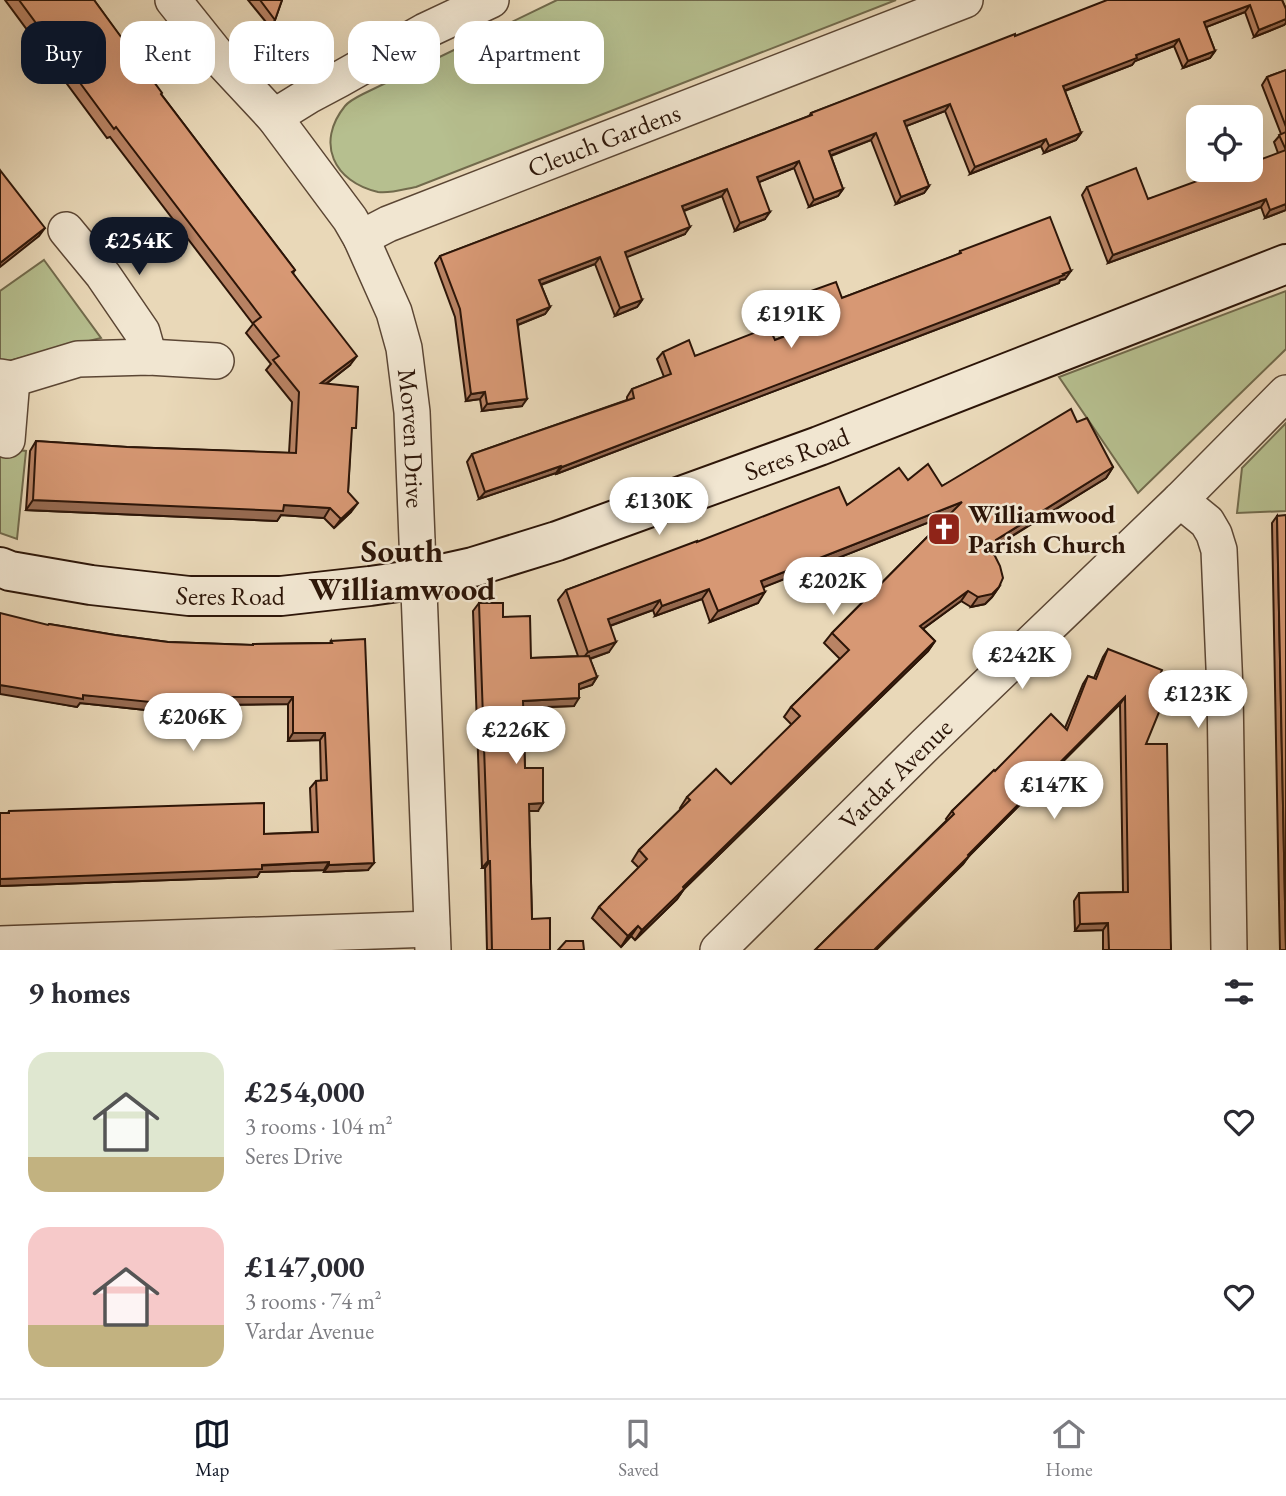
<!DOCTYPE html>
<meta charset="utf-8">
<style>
:root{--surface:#fff;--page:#f7f7f7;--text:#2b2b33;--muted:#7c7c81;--line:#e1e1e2;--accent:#111827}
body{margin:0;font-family:"EB Garamond",serif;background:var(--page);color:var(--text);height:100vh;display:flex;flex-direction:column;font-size:26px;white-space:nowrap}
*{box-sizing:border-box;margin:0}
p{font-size:23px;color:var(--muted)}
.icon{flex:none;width:38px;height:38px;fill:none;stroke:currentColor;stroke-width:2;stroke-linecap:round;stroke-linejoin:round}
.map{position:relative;height:950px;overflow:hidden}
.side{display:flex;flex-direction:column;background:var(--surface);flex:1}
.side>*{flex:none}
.banner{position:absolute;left:21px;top:21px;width:700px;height:63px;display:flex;gap:14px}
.buttons{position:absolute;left:1186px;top:105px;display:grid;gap:14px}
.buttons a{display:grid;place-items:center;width:77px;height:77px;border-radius:14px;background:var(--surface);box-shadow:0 7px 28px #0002;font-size:35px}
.price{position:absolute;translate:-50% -60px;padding:0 16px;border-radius:24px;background:#fff;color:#222;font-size:23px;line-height:46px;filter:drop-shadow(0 2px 4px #0008)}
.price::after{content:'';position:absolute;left:50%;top:42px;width:21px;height:16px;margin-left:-10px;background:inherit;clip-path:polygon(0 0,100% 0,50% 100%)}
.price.current{background:var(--accent);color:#fff}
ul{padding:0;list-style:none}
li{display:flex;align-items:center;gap:21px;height:175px;padding:0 28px}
li span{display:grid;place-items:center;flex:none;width:196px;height:140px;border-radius:21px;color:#555}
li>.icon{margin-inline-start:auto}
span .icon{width:84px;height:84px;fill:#fffc;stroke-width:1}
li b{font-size:30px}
h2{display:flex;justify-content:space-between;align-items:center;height:84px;padding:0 28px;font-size:30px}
.tag{padding:0 24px;border-radius:21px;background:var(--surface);box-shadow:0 7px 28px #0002;font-size:24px;line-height:63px}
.tag.current{background:var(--accent);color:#fff}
.dock{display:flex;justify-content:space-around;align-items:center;height:98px;border-top:2px solid var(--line);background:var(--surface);font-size:19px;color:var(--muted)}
.dock a{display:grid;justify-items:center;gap:4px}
.dock .current{color:var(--accent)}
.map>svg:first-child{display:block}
.green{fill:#b6bf8f;stroke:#716a4c;stroke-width:2}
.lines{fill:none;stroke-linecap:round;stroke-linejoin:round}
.street-casing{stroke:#5b4634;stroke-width:38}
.secondary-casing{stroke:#2c1508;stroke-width:42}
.street{stroke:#f1e6d1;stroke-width:35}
.secondary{stroke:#f1e6d1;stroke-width:38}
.wall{fill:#b98364;stroke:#2c1508;stroke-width:2}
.shaded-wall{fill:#966a51;stroke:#2c1508;stroke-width:2}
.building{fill:#d79874;stroke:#2c1508;stroke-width:2}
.labels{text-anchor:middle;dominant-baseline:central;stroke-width:5;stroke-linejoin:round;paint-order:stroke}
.street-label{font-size:26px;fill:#2c1508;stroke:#f1e6d1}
.poi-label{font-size:26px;font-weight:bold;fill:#2c1508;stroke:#f1e6d1;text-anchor:start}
.district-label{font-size:33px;font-weight:bold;fill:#2c1508;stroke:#f1e6d1}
</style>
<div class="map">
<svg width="1286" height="950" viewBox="0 0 1286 950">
<rect width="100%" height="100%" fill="#e9d8b8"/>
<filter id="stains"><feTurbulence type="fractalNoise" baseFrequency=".00286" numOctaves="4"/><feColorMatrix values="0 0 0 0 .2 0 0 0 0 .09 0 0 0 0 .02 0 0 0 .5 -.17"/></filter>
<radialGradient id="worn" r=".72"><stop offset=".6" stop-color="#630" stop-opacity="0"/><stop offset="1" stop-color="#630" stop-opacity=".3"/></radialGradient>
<g class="green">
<path d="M557 0H896L416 187C405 189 389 194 378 192 334 182 315 143 345 106 349 101 357 97 363 94Z"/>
<polygon points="44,260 101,338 0,363 0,291"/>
<polygon points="1286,291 1286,349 1138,493 1059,377"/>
<polygon points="1286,423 1286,511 1237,513 1242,468"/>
<polygon points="0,448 26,451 17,539 0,533"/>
</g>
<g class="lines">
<g class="street-casing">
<g id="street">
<path id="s1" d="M173 0 221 60 274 117 350 219 361 238 394 312 404 348 412 412 433 950"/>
<polyline points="274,117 308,96 340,79 425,31 491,0"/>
<polyline points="66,230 103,275 142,332 149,357"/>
<path id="s2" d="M361 238 388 224 965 0"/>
<polyline points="0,377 12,379 78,359 149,357 216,361"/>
<polyline points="7,440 12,379"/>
<polyline points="1180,500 1207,522 1214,534 1219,550 1225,690 1229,950"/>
<polyline points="0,944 432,929"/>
<path id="s3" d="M718 950 925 745 1180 500 1286 393"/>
</g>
</g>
<g class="secondary-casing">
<g id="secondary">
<path id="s4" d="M0 567 10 571 91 585 189 596H281L370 586 419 579 473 567 557 541 819 446 1286 264"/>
</g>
</g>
<use href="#street" class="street"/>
<use href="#secondary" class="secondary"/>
</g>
<g class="wall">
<polygon points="5,0 94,0 161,94 295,270 293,273 350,365 326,384 351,435 348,492 351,512 334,528 324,518 281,515 277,521 26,510 30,451 36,441 127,447 289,453 292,402 266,370 271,364 246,333 253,324 110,137 107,138"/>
<polygon points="248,0 282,0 275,20 270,27"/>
<polygon points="1282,0 1286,9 1286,23 1284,25 1254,37 1245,12 1206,27 1215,51 1210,58 1183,68 1174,46 1135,61 1132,65 1065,91 1081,133 1076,140 1044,153 1041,146 970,174 945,111 906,126 929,186 924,193 896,204 871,140 831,156 843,189 838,196 809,207 794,168 759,182 765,219 735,231 722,196 684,211 685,234 626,257 642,300 637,307 615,316 595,264 541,285 550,307 545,314 518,325 522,406 482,411 480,399 466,401 455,317 435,263 440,256 809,116 811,113 1015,36"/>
<polygon points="1286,70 1286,210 1265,218 1261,207 1108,263 1082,195 1087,187 1148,199 1251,170 1278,153 1274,142 1281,134 1262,85 1267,77"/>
<polygon points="960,251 1065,279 1060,280 1059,283 556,474 556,473 479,499 467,462 472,454 627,400 627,397 632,389 664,377 657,359 663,352 695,356 775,340 813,325 802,300 808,292 842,298 959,254"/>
<polygon points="1077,422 1113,467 1106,478 998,545 994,554 999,587 992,597 985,604 971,607 961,601 923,629 935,641 928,651 684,889 677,899 635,940 631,936 621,947 592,918 599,907 639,868 632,861 639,850 681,809 680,808 687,797 731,784 792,725 784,717 791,707 840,659 824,643 832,633 950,514 763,587 758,603 710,622 702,599 655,616 653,610 610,626 609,652 590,659 597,677 592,685 579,689 574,706 523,708 525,768 538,811 529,811 532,919 550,950 487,950 485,868 482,868 473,611 479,603 503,617 531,658 578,656 558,600 566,590 697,542 847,505 908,480 942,486"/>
<polygon points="1277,516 1286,950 1280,950 1279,903 1272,523"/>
<polygon points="49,624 115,635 168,642 252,645 253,644 330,643 331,641 368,870 324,872 324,870 260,872 257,877 0,886 0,813 8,813 9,811 264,834 312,832 310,788 316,781 321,781 320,740 288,741 288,704 208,705 203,712 188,711 183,714 80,703 77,707 7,694 6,695"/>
<polygon points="1108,649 1152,695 1146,744 1171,950 1103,950 1103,930 1075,931 1074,901 1079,893 1123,892 1120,704 969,856 963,864 876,950 815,950 947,820 946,819 952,811 995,771 1065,728 1083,684 1088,676 1094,678 1103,657"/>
</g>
<g class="shaded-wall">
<polygon points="1250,5 1245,12 1199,30 1204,22"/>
<polygon points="1286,19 1286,23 1284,25 1254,37 1259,30"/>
<polygon points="1179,39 1174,46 1135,61 1132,65 1058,93 1063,86 1136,55"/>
<polygon points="1215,51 1210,58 1183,68 1188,61"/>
<polygon points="950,104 945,111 899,129 904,121"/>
<polygon points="876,133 871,140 824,158 829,151"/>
<polygon points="1081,133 1076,140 1044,153 1049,146"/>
<polygon points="1046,139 1041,146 970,174 975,167"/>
<polygon points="799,161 794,168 752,185 757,177"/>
<polygon points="929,186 924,193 896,204 901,197"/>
<polygon points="727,189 722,196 677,213 682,206"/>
<polygon points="843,189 838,196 809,207 814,200"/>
<polygon points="1266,199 1261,207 1108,263 1113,255"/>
<polygon points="1286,204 1286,210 1265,218 1270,210"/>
<polygon points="770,212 765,219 735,231 740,223"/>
<polygon points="690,227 685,234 620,260 625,252"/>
<polygon points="45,228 39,236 0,267 0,263"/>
<polygon points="600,257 595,264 534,287 539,280"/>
<polygon points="1071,271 1065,279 1060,280 1059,283 556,474 562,467"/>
<polygon points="642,300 637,307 615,316 620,308"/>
<polygon points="550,307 545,314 512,327 517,320"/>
<polygon points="357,356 350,365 314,393 321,383"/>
<polygon points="485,392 480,399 466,401 471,394"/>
<polygon points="527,399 522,406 482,411 487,404"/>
<polygon points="561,466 556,473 479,499 485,492"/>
<polygon points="1113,467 1106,478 989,550 996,540"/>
<polygon points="33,500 284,505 330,508 324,518 281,515 277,521 26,510"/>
<polygon points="962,502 955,512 754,591 761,581"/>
<polygon points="358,503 351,512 334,528 341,519"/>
<polygon points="999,587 992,597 985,604 971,607 978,597"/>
<polygon points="709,589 702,599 655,616 662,606"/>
<polygon points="968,591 961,601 913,636 920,626"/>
<polygon points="765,592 758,603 710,622 718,611"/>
<polygon points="660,600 653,610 601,629 608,619"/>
<polygon points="935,641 928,651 684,889 677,899 635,940 642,930 683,887"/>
<polygon points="616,642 609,652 580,662 588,652"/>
<polygon points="597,677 592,685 574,691 579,684"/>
<polygon points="0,685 83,695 193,703 209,697 293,697 288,704 208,705 203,712 188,711 183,714 80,703 77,707 0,694"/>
<polygon points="1125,697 1120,704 962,863 968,855"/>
<polygon points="579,698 574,706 518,708 523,701"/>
<polygon points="293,733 325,733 320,740 288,741"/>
<polygon points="543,803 538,811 524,811 529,804"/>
<polygon points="969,856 963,864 876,950 874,950"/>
<polygon points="488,861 490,861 485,868 482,868"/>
<polygon points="329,862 324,870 260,872 257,877 0,886 0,879"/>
<polygon points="374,863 368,870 324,872 329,865"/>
<polygon points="1108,923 1103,930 1075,931 1080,924"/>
<polygon points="638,926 631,936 621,947 628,936"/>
</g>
<g class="building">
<polygon points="19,0 94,0 162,93 161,94 295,270 292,272 357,356 321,383 358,387 356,428 352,428 348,492 358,503 341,519 330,508 284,505 283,511 33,500 36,441 127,447 296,453 299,392 273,360 279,356 253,323 261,317 116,127 114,129"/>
<polygon points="260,0 282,0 275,20"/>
<polygon points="1107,0 1282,0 1286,9 1286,19 1259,30 1250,5 1204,22 1215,51 1188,61 1179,39 1136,55 1137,58 1063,86 1081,133 1049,146 1046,139 975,167 950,104 904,121 929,186 901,197 876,133 829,151 843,189 814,200 799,161 757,177 770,212 740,223 727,189 682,206 690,227 625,252 642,300 620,308 600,257 539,280 550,307 517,320 527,399 487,404 485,392 471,394 460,309 440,256 812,115 811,113 1015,34 1015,36"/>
<polygon points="1286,70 1286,127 1267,77"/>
<polygon points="1286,132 1286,204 1270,210 1266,199 1113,255 1087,187 1136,168 1148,199 1227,170 1251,170 1251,163 1286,150 1279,135"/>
<polygon points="0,170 45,228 0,263"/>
<polygon points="1050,217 1071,271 1063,274 1064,275 562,467 561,466 485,492 472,454 634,398 632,389 671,374 663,352 689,340 695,356 769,327 775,340 820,323 808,292 836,282 842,298 961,253 960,251"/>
<polygon points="1071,409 1077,422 1087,418 1113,467 996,540 999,547 994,554 1000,566 1003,578 999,587 992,594 978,597 968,591 920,626 935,641 683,887 684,889 642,930 638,926 628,936 599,907 647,859 639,850 690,800 687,797 716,769 731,784 800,716 791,707 849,650 832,633 962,502 761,581 765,592 718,611 709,589 662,606 660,600 608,619 616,642 588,652 566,590 697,541 697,542 839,487 847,505 899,468 908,480 928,464 942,486"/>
<polygon points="1286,515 1286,950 1277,516"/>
<polygon points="479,603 503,603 503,617 530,616 531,658 589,656 597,677 579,684 579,698 523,701 525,768 543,768 543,803 529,804 532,919 550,918 550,950 492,950 490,861 488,861"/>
<polygon points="0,613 48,625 49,624 115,635 168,642 253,645 253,644 332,643 331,641 365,639 374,863 329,865 329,862 262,865 262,869 0,879 0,813 9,813 9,811 264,803 264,834 318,832 316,781 327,780 325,733 293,733 293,697 209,697 209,704 193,703 189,706 83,695 83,699 0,685"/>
<polygon points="1108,649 1162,670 1152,695 1164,700 1146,744 1167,744 1171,950 1109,950 1108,923 1080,924 1079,893 1128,892 1125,697 968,855 969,856 874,950 815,950 954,814 952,811 994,770 995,771 1051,714 1067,730 1088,676 1096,679"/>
<polygon points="566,941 583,941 584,950 558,950"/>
</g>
<defs>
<g id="church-square" transform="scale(1.75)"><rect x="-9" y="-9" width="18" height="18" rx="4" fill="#8f2418" stroke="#f1e6d1"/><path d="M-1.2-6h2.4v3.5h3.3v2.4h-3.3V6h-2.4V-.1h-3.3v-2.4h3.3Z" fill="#fff"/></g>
</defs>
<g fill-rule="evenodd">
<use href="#church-square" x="944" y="529"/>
</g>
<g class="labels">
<g class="street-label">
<text stroke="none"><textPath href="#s2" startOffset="262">Cleuch Gardens</textPath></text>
<text stroke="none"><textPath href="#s1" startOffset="513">Morven Drive</textPath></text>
<text stroke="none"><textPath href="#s4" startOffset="821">Seres Road</textPath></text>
<text stroke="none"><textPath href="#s4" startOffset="233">Seres Road</textPath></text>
<text stroke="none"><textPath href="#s3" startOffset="250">Vardar Avenue</textPath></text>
</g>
<g class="poi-label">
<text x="968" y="514">Williamwood<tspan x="968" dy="30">Parish Church</tspan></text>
</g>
<g class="district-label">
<text x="402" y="550">South<tspan x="402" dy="38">Williamwood</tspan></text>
</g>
</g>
<rect width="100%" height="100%" filter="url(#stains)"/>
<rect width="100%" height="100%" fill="url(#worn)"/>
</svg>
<div class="buttons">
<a><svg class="icon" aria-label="locate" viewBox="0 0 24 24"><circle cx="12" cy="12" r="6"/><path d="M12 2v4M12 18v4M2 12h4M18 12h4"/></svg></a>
</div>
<b class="price current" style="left:139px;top:277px">£254K</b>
<b class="price" style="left:791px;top:350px">£191K</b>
<b class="price" style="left:659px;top:537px">£130K</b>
<b class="price" style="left:833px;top:617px">£202K</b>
<b class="price" style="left:1022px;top:691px">£242K</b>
<b class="price" style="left:1198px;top:730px">£123K</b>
<b class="price" style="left:193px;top:753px">£206K</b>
<b class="price" style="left:516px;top:766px">£226K</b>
<b class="price" style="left:1054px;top:821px">£147K</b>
<div class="banner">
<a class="tag current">Buy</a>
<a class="tag">Rent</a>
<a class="tag">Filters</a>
<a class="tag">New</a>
<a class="tag">Apartment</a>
</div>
</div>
<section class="side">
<h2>9 homes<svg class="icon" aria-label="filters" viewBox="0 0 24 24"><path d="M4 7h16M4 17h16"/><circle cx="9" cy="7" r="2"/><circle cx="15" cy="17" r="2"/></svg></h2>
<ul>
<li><span style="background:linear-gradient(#dfe7d0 75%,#c2b280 0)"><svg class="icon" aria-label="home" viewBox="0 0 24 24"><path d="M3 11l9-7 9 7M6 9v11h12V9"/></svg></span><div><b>£254,000</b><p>3 rooms · 104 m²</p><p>Seres Drive</p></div><svg class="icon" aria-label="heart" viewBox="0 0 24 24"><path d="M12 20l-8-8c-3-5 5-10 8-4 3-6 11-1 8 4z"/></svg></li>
<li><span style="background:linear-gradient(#f6c9c9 70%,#c2b280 0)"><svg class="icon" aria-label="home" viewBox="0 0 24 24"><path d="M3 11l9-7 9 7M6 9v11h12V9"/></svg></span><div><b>£147,000</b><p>3 rooms · 74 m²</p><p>Vardar Avenue</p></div><svg class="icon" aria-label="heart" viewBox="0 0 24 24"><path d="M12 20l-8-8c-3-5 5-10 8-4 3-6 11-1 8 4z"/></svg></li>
</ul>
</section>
<nav class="dock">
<a class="current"><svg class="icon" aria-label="map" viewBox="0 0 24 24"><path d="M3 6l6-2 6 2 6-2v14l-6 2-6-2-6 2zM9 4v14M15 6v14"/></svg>Map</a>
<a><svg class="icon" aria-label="saved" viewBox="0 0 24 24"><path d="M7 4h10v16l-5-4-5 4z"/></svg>Saved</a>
<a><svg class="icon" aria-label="home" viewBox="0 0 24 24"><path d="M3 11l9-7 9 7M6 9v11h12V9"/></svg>Home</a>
</nav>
